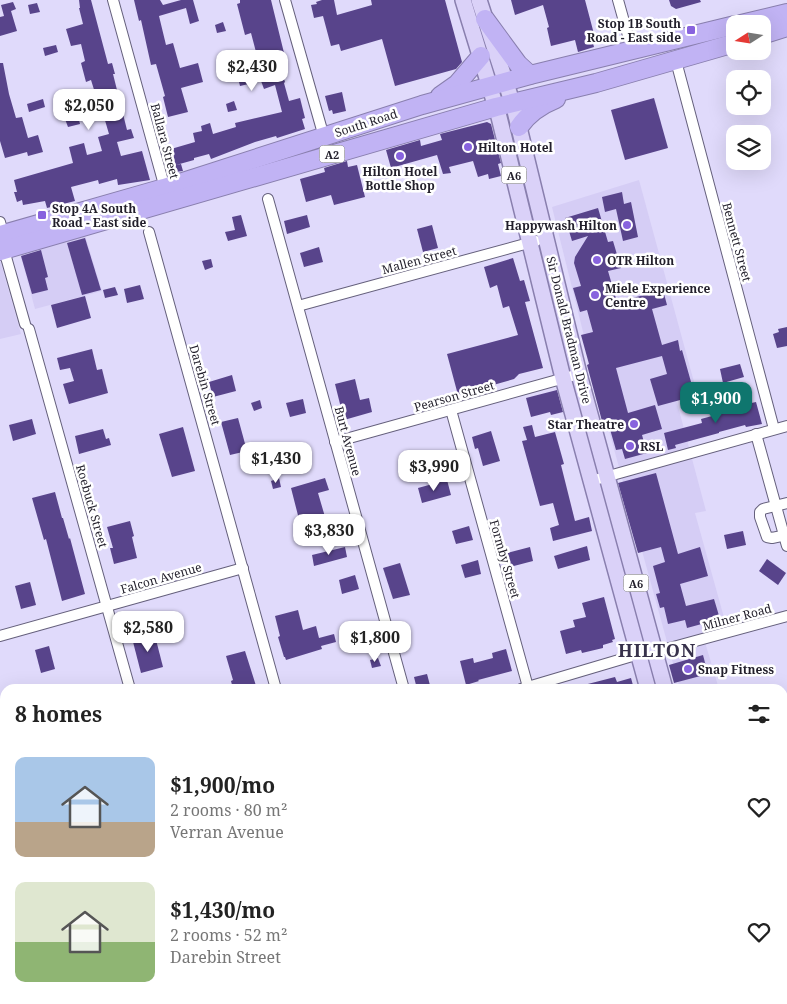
<!DOCTYPE html>
<meta charset="utf-8">
<style>
:root{--surface:#fff;--page:#f6f6f6;--text:#222;--muted:#767676;--accent:#0f766e}
body{margin:0;font-family:"Noto Serif",serif;background:var(--page);color:var(--text);height:100vh;display:flex;flex-direction:column;font-size:19px;white-space:nowrap}
*{box-sizing:border-box;margin:0}
p{font-size:16px;color:var(--muted)}
.icon{flex:none;width:28px;height:28px;fill:none;stroke:currentColor;stroke-width:2;stroke-linecap:round;stroke-linejoin:round}
.map{position:relative;flex:1;overflow:hidden}
.sheet{position:absolute;left:0px;top:684px;width:788px;height:321px;display:flex;flex-direction:column;background:var(--surface);border-radius:15px 15px 0 0;box-shadow:0 5px 20px #0002}
.sheet>*{flex:none}
.needle{width:32px;rotate:258deg}
.controls{position:absolute;left:726px;top:15px;display:grid;gap:10px}
.controls a{display:grid;place-items:center;width:45px;height:45px;border-radius:10px;background:var(--surface);box-shadow:0 5px 20px #0002;font-size:25px}
.price{position:absolute;translate:-50% -42px;padding:0 11px;border-radius:10px;background:#fff;color:#222;font-size:16px;line-height:32px;filter:drop-shadow(0 1px 2px #0008)}
.price::after{content:'';position:absolute;left:50%;top:30px;width:15px;height:11px;margin-left:-8px;background:inherit;clip-path:polygon(0 0,100% 0,50% 100%)}
.price.selected{background:var(--accent);color:#fff}
ul{padding:0;list-style:none}
li{display:flex;align-items:center;gap:15px;height:125px;padding:0 15px}
li span{display:grid;place-items:center;flex:none;width:140px;height:100px;border-radius:10px;color:#555}
li>.icon{margin-inline-start:auto}
span .icon{width:60px;height:60px;fill:#fffc;stroke-width:1}
li b{font-size:21px}
h2{display:flex;justify-content:space-between;align-items:center;height:60px;padding:0 15px;font-size:21px}
.map>svg:first-child{display:block}
.built{fill:#d5cdf5}
.building{fill:#58448b}
.lines{fill:none;stroke-linecap:round;stroke-linejoin:round}
.street-casing{stroke:#65607c;stroke-width:12}
.primary-casing{stroke:#897fae;stroke-width:18}
.highway-casing{stroke:#897fae;stroke-width:20}
.street{stroke:#fff;stroke-width:10}
.primary{stroke:#dad1f8;stroke-width:15}
.highway{stroke:#c1b3f4;stroke-width:18}
.poi-dot{fill:#8863de;stroke:#fff;stroke-width:2}
.labels{text-anchor:middle;dominant-baseline:central;stroke-width:5;stroke-linejoin:round;paint-order:stroke}
.shield{fill:#fff;stroke:#64626b;stroke-width:1}
.shield-label{font-size:11px;font-weight:bold;fill:#221f2b}
.poi-label{font-size:12px;font-weight:bold;fill:#221f2b;stroke:#fff;text-anchor:start}
.street-label{font-size:12px;fill:#221f2b;stroke:#fff}
.district-label{font-size:18px;font-weight:bold;letter-spacing:1px;fill:#37314b;stroke:#fff}
</style>
<div class="map">
<svg width="787" height="1004" viewBox="0 0 787 1004">
<rect width="100%" height="100%" fill="#e0dafb"/>
<g class="built">
<polygon points="639,180 697,393 676,399 706,511 695,513 728,632 704,639 719,689 680,689 595,380 552,207"/>
<polygon points="85,235 102,291 35,309 20,253"/>
<polygon points="0,260 21,334 0,339"/>
<polygon points="783,850 787,866 787,1004 767,1004 766,1000 782,1000"/>
</g>
<g class="building">
<polygon points="79,0 91,0 108,64 112,63 115,74 113,74 127,130 131,129 134,138 117,142 121,156 142,151 150,180 118,185 117,179 99,184 98,180 71,187 75,201 47,208 45,201 23,205 22,200 17,202 14,192 17,192 14,180 73,163 69,147 84,143 87,155 102,151 98,137 109,134 104,117 99,119 96,111 106,109 102,94 96,96 91,80 86,82 81,63 85,61 81,44 71,46 66,29 83,24 79,8 80,8"/>
<polygon points="134,0 160,0 163,5 181,0 193,0 199,21 190,24 186,8 159,16 166,45 173,43 180,68 198,63 203,82 181,88 188,112 168,117 163,97 165,96 156,64 151,65 141,20 139,21"/>
<polygon points="240,0 271,0 286,61 279,63 285,82 284,83 289,101 300,98 305,118 302,119 305,129 277,138 276,136 255,142 211,159 209,154 194,158 194,160 176,165 181,164 183,171 175,172 173,166 175,165 171,149 195,142 193,133 202,131 201,126 210,123 213,134 236,127 235,123 282,112 275,85 264,89 261,81 240,86 238,78 242,77 239,65 254,61 252,54 256,52 251,33 245,35 237,4 240,3"/>
<polygon points="322,0 334,0 337,15 372,5 371,0 445,0 462,62 456,69 395,86 382,39 341,51 339,44 331,46 323,16 314,18 311,5 317,4 316,2"/>
<polygon points="511,0 585,0 594,34 591,35 594,47 578,52 575,40 551,46 547,28 549,27 543,5 515,15"/>
<polygon points="669,0 700,0 701,2 676,9 671,6"/>
<polygon points="13,2 16,9 11,11 17,31 0,36 0,17 4,16 1,5"/>
<polygon points="37,3 40,12 30,14 28,5"/>
<polygon points="223,22 226,31 217,33 215,25"/>
<polygon points="56,45 58,52 45,56 43,48"/>
<polygon points="0,63 3,63 9,94 16,118 22,117 28,138 38,135 43,152 28,156 27,152 5,158 0,141"/>
<polygon points="342,92 346,111 333,114 332,110 329,111 325,96"/>
<polygon points="654,98 668,148 625,160 611,110"/>
<polygon points="43,99 45,107 29,112 27,104"/>
<polygon points="234,101 237,110 228,112 226,104"/>
<polygon points="78,116 80,124 68,127 65,119"/>
<polygon points="487,122 491,124 493,132 501,163 498,164 501,176 489,179 488,174 478,177 473,161 449,167 451,173 443,174 437,155 391,168 386,150 420,140 421,146 442,140 440,134"/>
<polygon points="347,161 348,167 357,165 365,197 334,205 331,195 306,202 300,179 325,172 324,168"/>
<polygon points="622,192 624,204 631,202 638,237 623,241 616,209 605,212 602,197"/>
<polygon points="598,208 608,242 613,241 621,268 608,271 617,302 663,290 667,305 652,309 662,345 678,340 680,351 682,350 695,396 658,406 650,379 667,374 662,356 616,368 628,413 655,405 662,429 642,435 647,453 625,459 622,449 616,450 607,419 602,421 587,365 589,364 581,335 593,332 587,310 580,312 573,288 581,286 574,263 575,257 588,236 572,241 565,218"/>
<polygon points="241,215 247,236 228,241 225,232 235,230 232,217"/>
<polygon points="307,215 310,227 287,234 284,221"/>
<polygon points="432,225 438,248 423,252 417,229"/>
<polygon points="85,238 101,290 82,295 67,243"/>
<polygon points="319,247 323,262 304,267 300,253"/>
<polygon points="41,250 48,277 45,278 48,290 32,294 21,256"/>
<polygon points="513,258 520,281 524,280 530,301 525,302 543,368 519,374 514,379 458,395 447,354 518,335 509,306 503,308 497,285 490,288 484,267"/>
<polygon points="211,259 213,267 205,270 202,261"/>
<polygon points="140,285 144,299 127,303 124,289"/>
<polygon points="115,287 118,295 105,298 103,290"/>
<polygon points="85,296 91,318 57,328 51,305"/>
<polygon points="787,327 787,346 777,348 773,334 779,332 778,329"/>
<polygon points="92,349 97,370 102,369 108,393 69,404 63,384 74,381 70,368 60,370 57,358"/>
<polygon points="740,364 744,377 723,383 720,369"/>
<polygon points="232,375 236,391 213,397 209,382"/>
<polygon points="355,379 360,400 369,398 372,412 344,420 335,384"/>
<polygon points="557,390 563,412 551,415 550,412 531,417 526,398"/>
<polygon points="303,399 306,413 290,417 286,403"/>
<polygon points="260,400 262,408 254,411 251,403"/>
<polygon points="756,402 762,424 746,427 745,425 719,432 719,433 675,445 676,448 668,450 664,433 702,423 701,419 723,413 722,410 731,408 730,404 737,403 738,406"/>
<polygon points="238,418 247,451 230,455 221,422"/>
<polygon points="32,419 36,434 13,441 9,425"/>
<polygon points="532,425 535,437 555,432 564,464 561,465 575,521 589,517 592,531 553,541 550,528 559,525 553,503 540,506 522,441 527,440 523,427"/>
<polygon points="183,427 195,471 172,477 159,434"/>
<polygon points="103,429 106,439 109,438 111,445 79,454 75,436"/>
<polygon points="491,431 500,461 483,466 478,448 475,449 472,437"/>
<polygon points="286,457 288,465 279,467 277,459"/>
<polygon points="656,473 678,554 700,547 708,576 680,584 686,606 714,599 720,619 687,628 685,620 668,624 664,607 660,608 656,594 660,593 653,566 665,562 661,547 638,553 618,483"/>
<polygon points="279,478 281,487 273,489 271,481"/>
<polygon points="325,478 329,490 318,493 328,527 303,535 291,488"/>
<polygon points="447,480 451,495 422,503 418,488"/>
<polygon points="55,492 62,518 63,518 69,539 70,538 85,594 62,601 46,539 44,540 32,498"/>
<polygon points="130,521 134,536 132,537 137,558 114,564 110,548 113,548 107,527"/>
<polygon points="469,526 473,540 456,544 452,531"/>
<polygon points="743,531 746,545 727,549 724,535"/>
<polygon points="587,546 590,560 558,569 554,556"/>
<polygon points="345,547 347,557 314,566 312,555"/>
<polygon points="530,547 533,561 510,567 507,553"/>
<polygon points="767,559 786,573 778,585 759,571"/>
<polygon points="478,560 481,574 465,578 461,565"/>
<polygon points="400,563 410,595 393,599 383,568"/>
<polygon points="355,575 359,589 342,594 339,580"/>
<polygon points="30,582 36,605 21,609 15,586"/>
<polygon points="604,597 615,639 612,640 613,642 603,645 603,648 582,653 581,650 566,654 560,631 575,627 573,620 586,617 582,603"/>
<polygon points="298,610 303,630 316,626 319,638 334,634 336,642 321,646 322,649 286,660 285,657 284,657 278,637 280,636 275,616"/>
<polygon points="154,632 163,667 141,673 132,638"/>
<polygon points="49,646 55,669 41,673 35,650"/>
<polygon points="506,649 512,671 478,680 479,681 466,685 460,661 473,658 474,663 493,658 492,653"/>
<polygon points="245,651 257,689 233,689 231,681 233,680 226,656"/>
<polygon points="703,655 708,674 674,683 669,665"/>
<polygon points="378,658 381,666 372,668 370,660"/>
<polygon points="427,674 431,689 417,689 414,677"/>
<polygon points="615,677 617,682 631,678 634,689 580,689 580,686"/>
</g>
<g class="lines">
<g class="street-casing">
<g id="street">
<polyline points="113,0 166,192"/>
<polyline points="285,0 324,137"/>
<polyline points="618,0 632,50"/>
<polyline points="676,61 774,429"/>
<polyline points="268,199 404,689"/>
<polyline points="0,222 3,234"/>
<polyline points="149,232 276,689"/>
<polyline points="4,250 25,324"/>
<polyline points="298,306 536,241"/>
<polyline points="29,329 130,689"/>
<polyline points="451,410 528,687"/>
<polyline points="756,434 787,546"/>
<polyline points="335,442 579,374"/>
<polyline points="591,481 787,426"/>
<polyline points="787,503 763,509 760,512 760,517 767,537 772,538 787,535"/>
<polyline points="0,636 243,568"/>
<polyline points="521,689 639,654 655,652 787,616"/>
<polyline points="0,774 5,792"/>
<polyline points="782,779 787,778"/>
<polyline points="782,915 787,914"/>
<polyline points="217,1000 218,1004"/>
<polyline points="363,1000 364,1004"/>
<polyline points="504,1000 505,1004"/>
<path d="M59 1004C64 1001 68 1000 73 1004"/>
<polyline points="92,1004 107,1000"/>
</g>
</g>
<g class="primary-casing">
<g id="primary">
<polyline points="463,0 499,117 563,378 648,689"/>
<polyline points="479,0 515,111 579,374 665,689"/>
<polyline points="734,1000 735,1004"/>
<polyline points="751,1000 752,1004"/>
</g>
</g>
<g class="highway-casing">
<g id="highway">
<polyline points="485,19 518,64 530,75"/>
<polyline points="741,24 787,13"/>
<polyline points="762,35 787,27"/>
<polyline points="440,96 457,84 481,56"/>
<path d="M519 127C528 114 541 105 556 99"/>
<polyline points="0,235 164,188 422,105 530,75 735,25"/>
<polyline points="0,251 496,107 596,83 735,43"/>
</g>
</g>
<use href="#street" class="street"/>
<use href="#primary" class="primary"/>
<use href="#highway" class="highway"/>
</g>
<g class="poi-dot">
<rect x="686" y="25" width="10" height="10" rx="2.5"/>
<circle cx="468" cy="147" r="5"/>
<circle cx="400" cy="156" r="5"/>
<rect x="37" y="210" width="10" height="10" rx="2.5"/>
<circle cx="627" cy="225" r="5"/>
<circle cx="597" cy="260" r="5"/>
<circle cx="595" cy="295" r="5"/>
<circle cx="634" cy="424" r="5"/>
<circle cx="630" cy="446" r="5"/>
<circle cx="688" cy="669" r="5"/>
</g>
<g class="labels">
<g class="shield">
<rect x="319.5" y="145.5" width="25" height="17" rx="4"/>
<rect x="501.5" y="166.5" width="25" height="17" rx="4"/>
<rect x="623.5" y="574.5" width="25" height="17" rx="4"/>
</g>
<g class="shield-label">
<text x="332" y="154">A2</text>
<text x="514" y="175">A6</text>
<text x="636" y="583">A6</text>
</g>
<g class="poi-label">
<text x="681" y="23" text-anchor="end">Stop 1B South<tspan x="681" dy="14">Road - East side</tspan></text>
<text x="478" y="147">Hilton Hotel</text>
<text x="400" y="171" text-anchor="middle">Hilton Hotel<tspan x="400" dy="14">Bottle Shop</tspan></text>
<text x="52" y="208">Stop 4A South<tspan x="52" dy="14">Road - East side</tspan></text>
<text x="617" y="225" text-anchor="end">Happywash Hilton</text>
<text x="607" y="260">OTR Hilton</text>
<text x="605" y="288">Miele Experience<tspan x="605" dy="14">Centre</tspan></text>
<text x="624" y="424" text-anchor="end">Star Theatre</text>
<text x="640" y="446">RSL</text>
<text x="698" y="669">Snap Fitness</text>
</g>
<g class="street-label">
<text transform="translate(366 123) rotate(-18)">South Road</text>
<text transform="translate(165 141) rotate(75)">Ballara Street</text>
<text transform="translate(737 242) rotate(75)">Bennett Street</text>
<text transform="translate(419 260) rotate(-15)">Mallen Street</text>
<text transform="translate(569 330) rotate(76)">Sir Donald Bradman Drive</text>
<text transform="translate(205 385) rotate(74)">Darebin Street</text>
<text transform="translate(454 396) rotate(-16)">Pearson Street</text>
<text transform="translate(348 441) rotate(75)">Burt Avenue</text>
<text transform="translate(92 506) rotate(74)">Roebuck Street</text>
<text transform="translate(505 559) rotate(74)">Formby Street</text>
<text transform="translate(161 578) rotate(-16)">Falcon Avenue</text>
<text transform="translate(737 617) rotate(-15)">Milner Road</text>
</g>
<g class="district-label">
<text x="657" y="650">HILTON</text>
</g>
</g>
</svg>
<div class="controls">
<a><svg class="needle" viewBox="-14 -14 28 28"><path d="M0-13l5 13h-10z" fill="#e53935"/><path d="M0 13l5-13h-10z" fill="#767676"/></svg></a>
<a><svg class="icon" aria-label="locate" viewBox="0 0 24 24"><circle cx="12" cy="12" r="6"/><path d="M12 2v4M12 18v4M2 12h4M18 12h4"/></svg></a>
<a><svg class="icon" aria-label="layers" viewBox="0 0 24 24"><path d="M12 4l9 5-9 5-9-5zM3 14l9 5 9-5"/></svg></a>
</div>
<b class="price" style="left:252px;top:92px">$2,430</b>
<b class="price" style="left:89px;top:131px">$2,050</b>
<b class="price selected" style="left:716px;top:424px">$1,900</b>
<b class="price" style="left:276px;top:484px">$1,430</b>
<b class="price" style="left:434px;top:492px">$3,990</b>
<b class="price" style="left:329px;top:556px">$3,830</b>
<b class="price" style="left:148px;top:653px">$2,580</b>
<b class="price" style="left:375px;top:663px">$1,800</b>
<section class="sheet">
<h2>8 homes<svg class="icon" aria-label="filters" viewBox="0 0 24 24"><path d="M4 7h16M4 17h16"/><circle cx="9" cy="7" r="2"/><circle cx="15" cy="17" r="2"/></svg></h2>
<ul>
<li><span style="background:linear-gradient(#a9c7e8 65%,#b9a48a 0)"><svg class="icon" aria-label="home" viewBox="0 0 24 24"><path d="M3 11l9-7 9 7M6 9v11h12V9"/></svg></span><div><b>$1,900/mo</b><p>2 rooms · 80 m²</p><p>Verran Avenue</p></div><svg class="icon" aria-label="heart" viewBox="0 0 24 24"><path d="M12 20l-8-8c-3-5 5-10 8-4 3-6 11-1 8 4z"/></svg></li>
<li><span style="background:linear-gradient(#dfe7d0 60%,#8fb573 0)"><svg class="icon" aria-label="home" viewBox="0 0 24 24"><path d="M3 11l9-7 9 7M6 9v11h12V9"/></svg></span><div><b>$1,430/mo</b><p>2 rooms · 52 m²</p><p>Darebin Street</p></div><svg class="icon" aria-label="heart" viewBox="0 0 24 24"><path d="M12 20l-8-8c-3-5 5-10 8-4 3-6 11-1 8 4z"/></svg></li>
</ul>
</section>
</div>
